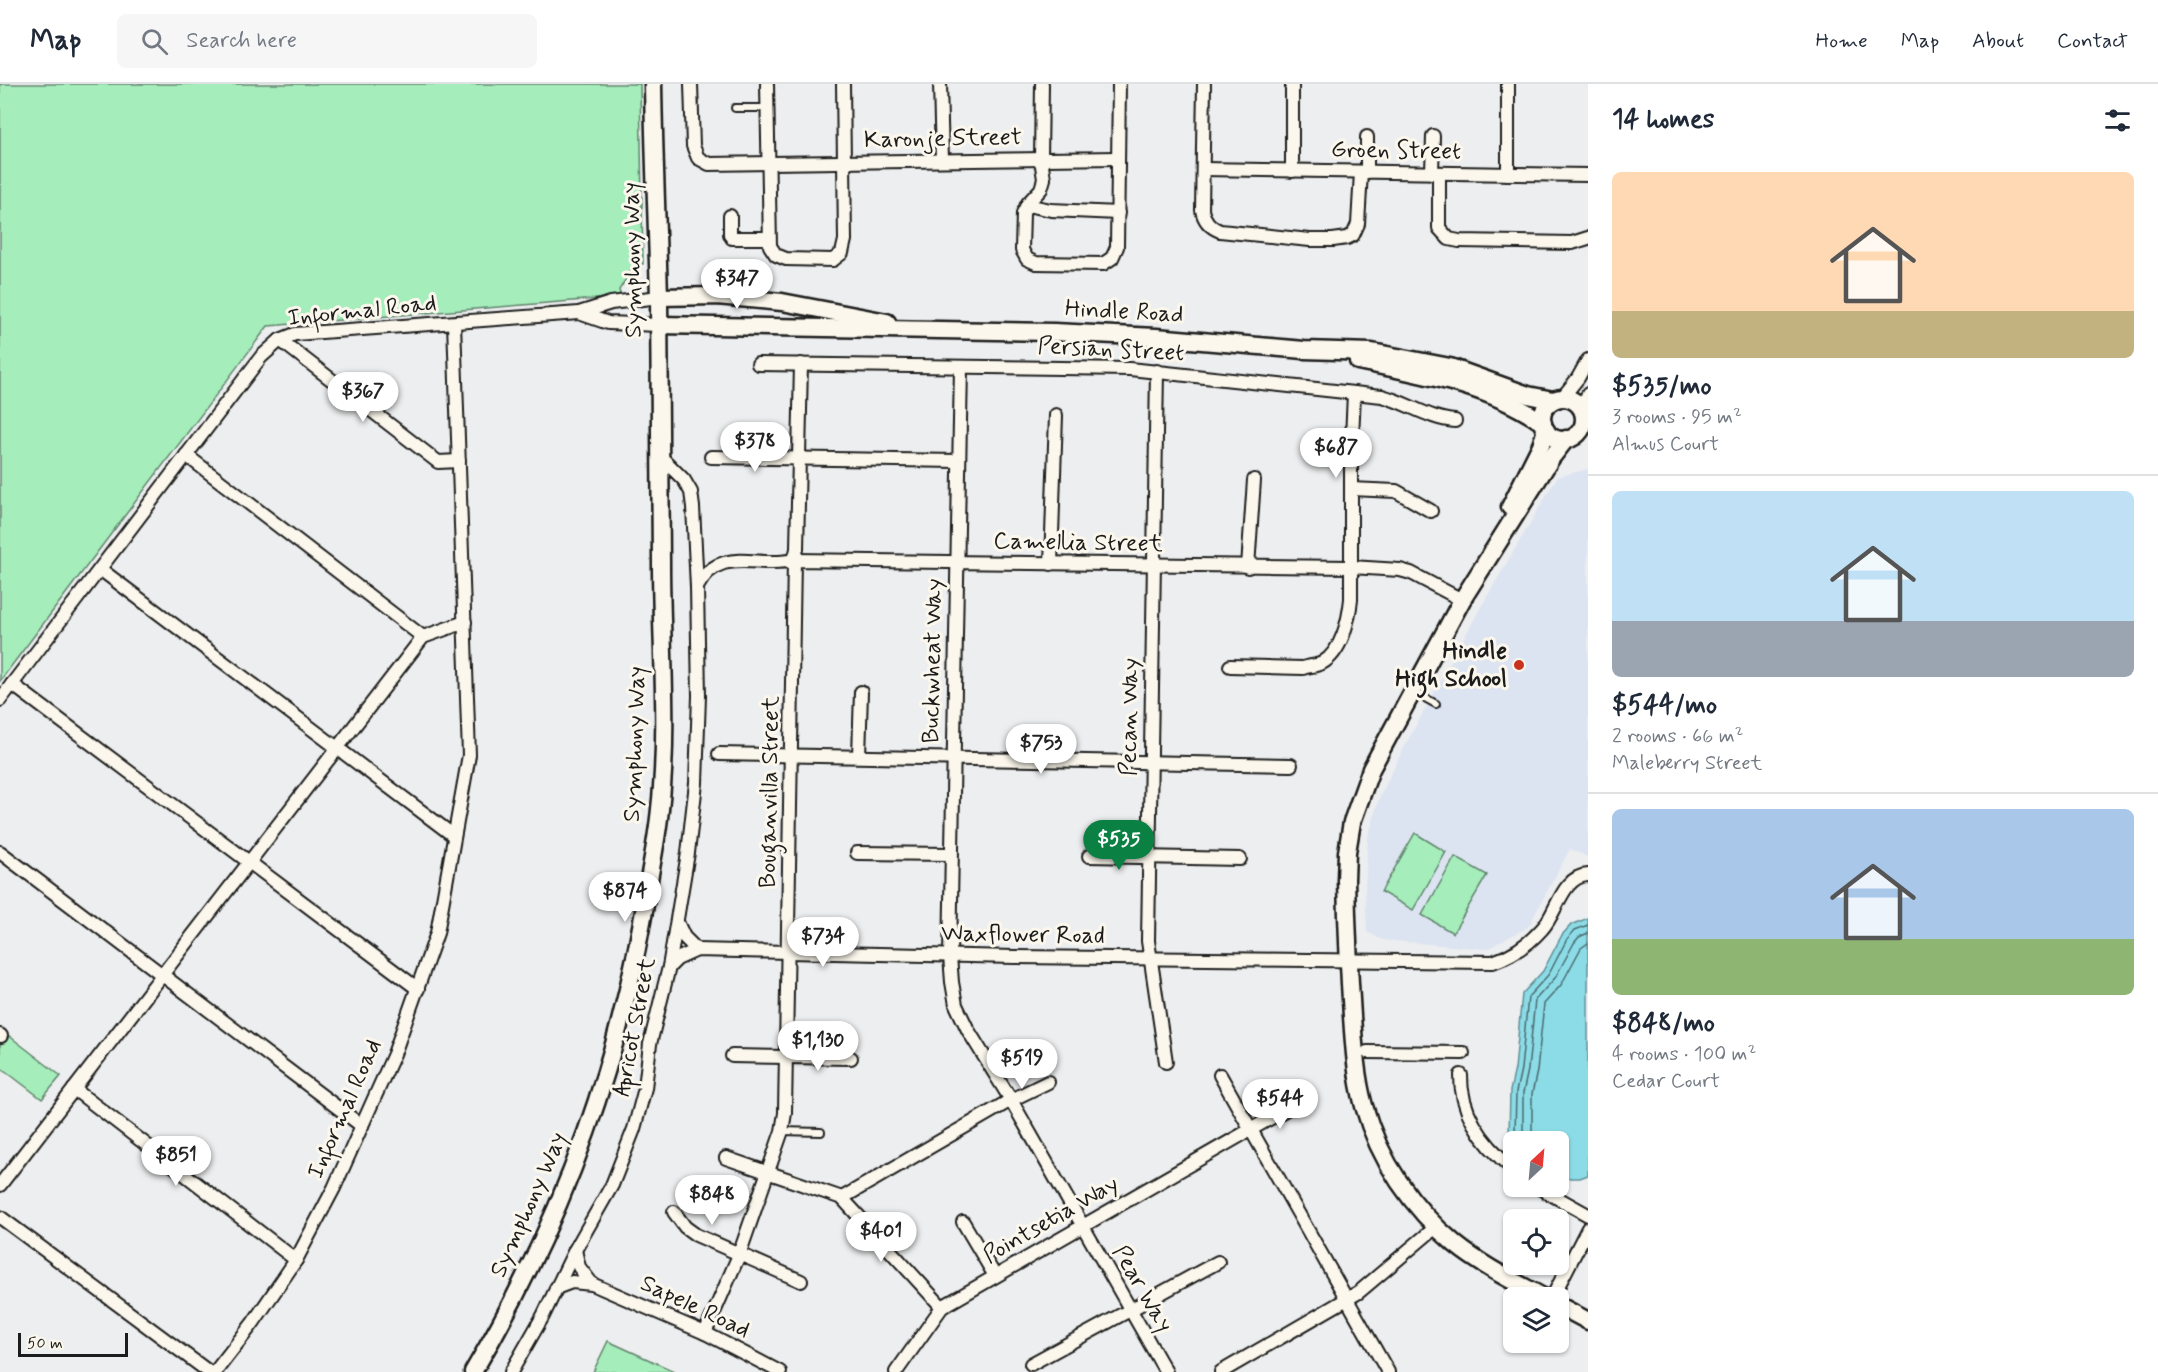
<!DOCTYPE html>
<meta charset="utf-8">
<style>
:root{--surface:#fff;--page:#f6f6f7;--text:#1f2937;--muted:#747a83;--line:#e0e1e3;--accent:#0b8043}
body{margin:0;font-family:Mynerve,sans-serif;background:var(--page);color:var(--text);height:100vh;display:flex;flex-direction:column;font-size:22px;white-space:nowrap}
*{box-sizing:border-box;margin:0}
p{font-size:20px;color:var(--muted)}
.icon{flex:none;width:33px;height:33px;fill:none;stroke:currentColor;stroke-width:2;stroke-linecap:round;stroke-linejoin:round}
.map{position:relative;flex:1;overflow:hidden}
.panel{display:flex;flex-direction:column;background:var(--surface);width:570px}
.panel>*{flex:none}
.needle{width:39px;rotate:26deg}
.tools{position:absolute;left:1503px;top:1047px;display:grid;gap:12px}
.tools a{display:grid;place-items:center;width:66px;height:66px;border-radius:9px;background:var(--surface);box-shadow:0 2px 4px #0004;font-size:30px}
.scale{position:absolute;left:18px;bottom:15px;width:110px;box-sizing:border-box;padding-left:6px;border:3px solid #1c1c1c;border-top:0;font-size:16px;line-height:21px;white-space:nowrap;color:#1c1c1c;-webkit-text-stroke:4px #fbf7ec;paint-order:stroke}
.price{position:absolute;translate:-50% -51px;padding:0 14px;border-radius:21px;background:#fff;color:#222;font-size:20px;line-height:39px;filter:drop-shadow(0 2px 3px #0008)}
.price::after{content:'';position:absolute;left:50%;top:36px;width:18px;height:14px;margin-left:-9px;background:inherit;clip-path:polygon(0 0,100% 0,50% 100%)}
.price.on{background:var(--accent);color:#fff}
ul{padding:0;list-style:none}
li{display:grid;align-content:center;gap:12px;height:318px;padding:0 24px}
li+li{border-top:2px solid var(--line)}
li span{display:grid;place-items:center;height:186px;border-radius:9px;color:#555}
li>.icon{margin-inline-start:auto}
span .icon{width:108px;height:108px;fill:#fffc;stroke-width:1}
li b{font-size:26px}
h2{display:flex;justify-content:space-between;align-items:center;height:72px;padding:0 24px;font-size:26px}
header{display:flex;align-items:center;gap:36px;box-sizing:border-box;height:84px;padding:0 30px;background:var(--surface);border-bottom:2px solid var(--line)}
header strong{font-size:28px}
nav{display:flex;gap:33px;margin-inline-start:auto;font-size:21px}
.search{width:420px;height:54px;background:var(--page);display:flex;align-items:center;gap:15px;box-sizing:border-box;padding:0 21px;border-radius:9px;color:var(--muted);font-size:22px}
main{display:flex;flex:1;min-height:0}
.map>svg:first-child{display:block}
.built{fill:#dce4f2}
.green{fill:#a5edbb;stroke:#60846c;stroke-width:1.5}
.water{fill:#8cdce7;stroke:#5f8f96;stroke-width:1.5}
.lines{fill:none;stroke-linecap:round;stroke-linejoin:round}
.shore{stroke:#49696d;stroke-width:1.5}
.lane-casing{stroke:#1c1c1c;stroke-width:10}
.street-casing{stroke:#1c1c1c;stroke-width:16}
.secondary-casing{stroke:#1c1c1c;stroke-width:21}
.lane{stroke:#fbf7ec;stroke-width:6}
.street{stroke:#fbf7ec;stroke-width:12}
.secondary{stroke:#fbf7ec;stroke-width:16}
.poi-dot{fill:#c8321e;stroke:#fbf7ec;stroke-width:2}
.labels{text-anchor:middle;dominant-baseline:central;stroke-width:6;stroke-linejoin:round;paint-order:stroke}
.street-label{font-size:24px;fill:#1c1c1c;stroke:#fbf7ec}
.poi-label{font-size:24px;font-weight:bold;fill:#1c1c1c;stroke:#fbf7ec;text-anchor:end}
</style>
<header>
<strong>Map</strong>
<div class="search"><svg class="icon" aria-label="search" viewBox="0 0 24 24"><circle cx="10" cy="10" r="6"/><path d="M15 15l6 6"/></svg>Search here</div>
<nav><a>Home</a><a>Map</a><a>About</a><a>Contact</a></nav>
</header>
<main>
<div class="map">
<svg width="1588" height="1288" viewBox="0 0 1588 1288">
<rect width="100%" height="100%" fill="#edeeef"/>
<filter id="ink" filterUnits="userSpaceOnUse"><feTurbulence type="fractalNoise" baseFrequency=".0167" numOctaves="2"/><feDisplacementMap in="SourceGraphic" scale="12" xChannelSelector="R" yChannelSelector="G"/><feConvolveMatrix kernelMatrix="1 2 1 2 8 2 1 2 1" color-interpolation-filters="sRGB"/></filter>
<g filter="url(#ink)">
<polygon class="built" points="1588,385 1588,773 1570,765 1528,843 1487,865 1382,856 1367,848 1365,806 1368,754 1379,714 1408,656 1481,523 1557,393"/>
<g class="green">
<polygon points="0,0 640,0 643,180 634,182 619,206 621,213 268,242 0,597"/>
<polygon points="1415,749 1446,768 1413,826 1381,808"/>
<polygon points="1455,773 1487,791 1453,849 1422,831"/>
<polygon points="8,951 61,992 42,1015 0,983 0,961"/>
<polygon points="608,1257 676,1288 593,1288"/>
</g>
<polygon class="water" points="1588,834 1588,1091 1580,1094 1559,1094 1558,1058 1513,1059 1509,1053 1510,1007 1515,985 1522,910 1543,887 1562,851 1571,841"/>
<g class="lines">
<g class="shore">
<polyline points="1519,1058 1515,1050 1516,1008 1521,985 1528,913 1549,890 1567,855 1575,846 1588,841"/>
<polyline points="1527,1058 1523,1048 1523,1009 1528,986 1535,916 1555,894 1574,859 1579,853 1588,849"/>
<polyline points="1536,1058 1532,1045 1532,1010 1537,987 1544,920 1561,901 1581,864 1588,859"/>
</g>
<g class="lane-casing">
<g id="lane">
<polyline points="735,24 767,24"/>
<polyline points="1414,608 1436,620"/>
<polyline points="782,1047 821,1048"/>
</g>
</g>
<g class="street-casing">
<g id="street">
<polyline points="691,0 693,62 698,74 709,80 1118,74"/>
<polyline points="767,0 770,162 776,171 786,175 833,176 842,169 845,156 843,0"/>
<polyline points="940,0 942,76"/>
<polyline points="1042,0 1041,75 1044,95 1041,105 1028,119 1023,129 1022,166 1027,175 1036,179 1103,180 1112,174 1117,163 1119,0"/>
<path d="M1204 0 1202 126C1204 137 1210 143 1220 147L1310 156H1333L1347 154 1353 151 1358 140 1361 88"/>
<polyline points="1203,85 1588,91"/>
<polyline points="1292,87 1292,0"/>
<polyline points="1367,88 1367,53"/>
<polyline points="1432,89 1433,52"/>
<polyline points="1439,89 1439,144 1449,155 1459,157 1572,159 1588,154"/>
<polyline points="1508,90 1508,0"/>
<polyline points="1027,121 1051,126 1118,129"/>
<polyline points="730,132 730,150 732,154 769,154"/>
<polyline points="579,229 608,239 659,241"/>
<polyline points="280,256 438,378 459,377"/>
<path d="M758 280 1130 285 1382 312C1408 319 1429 335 1455 337"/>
<polyline points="961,283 950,872 952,898 956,921 968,946 1011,1016 1166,1288"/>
<polyline points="1157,287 1148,857 1166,978"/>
<polyline points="1562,314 1578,294 1588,276"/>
<polyline points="1583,326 1588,310"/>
<polyline points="186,371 423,553"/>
<polyline points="711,373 958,377"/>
<polyline points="1351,405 1396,407 1431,427"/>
<polyline points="1051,480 1056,331"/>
<polyline points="1248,483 1254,396"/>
<polyline points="100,485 454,752"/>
<path d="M697 503C720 460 757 485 794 476L1351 483 1400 486 1411 489 1462 516"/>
<path d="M1230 582 1303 584C1309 582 1316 582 1322 579 1342 568 1349 535 1351 515V378L1354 309"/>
<polyline points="12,600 418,905"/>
<polyline points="0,616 261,273 280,256 295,250 579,229 611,219 659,213"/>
<polyline points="719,670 1291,681"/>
<polyline points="859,672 861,608"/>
<polyline points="0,768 362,1042"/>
<polyline points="857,769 951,770"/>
<polyline points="1089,772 1240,775"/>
<polyline points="677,838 684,853 697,866"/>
<path d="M669 883 677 875 697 866 1015 873 1493 878C1513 871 1528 861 1542 845 1557 829 1562 792 1588 791"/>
<polyline points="0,951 1,952"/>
<polyline points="1367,968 1463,969"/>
<polyline points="732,972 851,974"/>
<polyline points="1220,991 1388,1288"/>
<path d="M1461 991C1460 1030 1485 1062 1514 1086"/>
<polyline points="74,1005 296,1176"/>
<polyline points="726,1074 842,1114 942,1223"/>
<polyline points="0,1101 423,553 465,538"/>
<polyline points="1536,1102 1588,1131"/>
<polyline points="842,1114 1011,1016 1048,998"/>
<polyline points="674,1128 685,1143 696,1151 801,1197"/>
<polyline points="0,1133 209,1288"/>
<polyline points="963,1138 995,1192"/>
<polyline points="575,1166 579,1183 592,1200"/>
<polyline points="556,1204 572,1198 592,1200 705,1249 780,1288"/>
<polyline points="1552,1214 1588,1144"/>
<polyline points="705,1249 739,1171 782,1047 785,1029 794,476 797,465 801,280"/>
<polyline points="1031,1280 1218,1178"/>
<polyline points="215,1288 253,1239 296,1176 334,1104 394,970 437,849 469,671 454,239"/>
<polyline points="511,1288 543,1232 575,1166 612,1101 634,1045 645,1004 650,960 669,883 688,769 696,699 699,612 697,503 693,423 691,408 684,396 661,373"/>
<polyline points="896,1288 942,1223 1297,1019"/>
<polyline points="1221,1288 1359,1208 1436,1143"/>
</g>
</g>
<g class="secondary-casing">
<g id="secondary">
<polyline points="659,213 717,212 782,218 887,238"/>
<polyline points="659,241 1054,248 1156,253 1304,266 1372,268 1450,283 1528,311 1553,316"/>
<path d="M1358 277C1420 290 1490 301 1543 339"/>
<circle cx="1563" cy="335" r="21"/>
<polyline points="1510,423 1541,361 1546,346"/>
<path d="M1545 1214C1515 1198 1482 1182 1455 1160 1412 1124 1379 1076 1364 1022 1356 993 1354 962 1352 932 1349 887 1347 841 1346 796L1347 768 1352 738 1371 685 1462 516 1552 373 1566 355"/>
<polyline points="1558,1221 1588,1237"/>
<path d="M473 1288C566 1131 623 971 650 790 654 768 658 746 660 725 669 643 661 560 661 479 660 390 660 301 659 213 657 142 654 71 653 0"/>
</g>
</g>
<use href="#lane" class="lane"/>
<use href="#street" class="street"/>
<use href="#secondary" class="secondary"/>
</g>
</g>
<circle class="poi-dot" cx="1519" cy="581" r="6"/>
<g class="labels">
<g class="street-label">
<text transform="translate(943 55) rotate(-1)">Karonje Street</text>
<text transform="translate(1396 67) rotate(1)">Groen Street</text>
<text transform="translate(633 176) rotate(-91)">Symphony Way</text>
<text transform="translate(362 227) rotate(-6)">Informal Road</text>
<text transform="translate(1124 228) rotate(3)">Hindle Road</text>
<text transform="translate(1111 266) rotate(3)">Persian Street</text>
<text transform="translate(1078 459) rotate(1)">Camellia Street</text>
<text transform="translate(933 577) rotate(-89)">Buckwheat Way</text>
<text transform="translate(1130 633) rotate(-89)">Pecan Way</text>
<text transform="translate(635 660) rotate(-88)">Symphony Way</text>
<text transform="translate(770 708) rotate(-89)">Bouganvilla Street</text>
<text transform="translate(1023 851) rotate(1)">Waxflower Road</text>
<text transform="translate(635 943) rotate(-79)">Apricot Street</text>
<text transform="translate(345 1025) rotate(-66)">Informal Road</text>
<text transform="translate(529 1121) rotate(-66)">Symphony Way</text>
<text transform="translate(1051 1136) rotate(-30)">Pointsetia Way</text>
<text transform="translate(1142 1205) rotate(60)">Pear Way</text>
<text transform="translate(695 1223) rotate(25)">Sapele Road</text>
</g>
<g class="poi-label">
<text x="1507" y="567">Hindle<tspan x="1507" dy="28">High School</tspan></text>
</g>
</g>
</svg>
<div class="tools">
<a><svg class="needle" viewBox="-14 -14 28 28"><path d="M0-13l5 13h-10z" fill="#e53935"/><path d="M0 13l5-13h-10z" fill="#747a83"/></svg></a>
<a><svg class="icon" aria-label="locate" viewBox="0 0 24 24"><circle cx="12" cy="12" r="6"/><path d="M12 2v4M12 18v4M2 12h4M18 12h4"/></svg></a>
<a><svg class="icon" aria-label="layers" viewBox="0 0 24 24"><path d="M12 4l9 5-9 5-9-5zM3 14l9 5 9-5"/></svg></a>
</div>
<div class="scale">50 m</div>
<b class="price" style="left:737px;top:226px">$347</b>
<b class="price" style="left:363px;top:339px">$367</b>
<b class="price" style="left:755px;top:389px">$378</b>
<b class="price" style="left:1336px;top:395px">$687</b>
<b class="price" style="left:1041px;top:691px">$753</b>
<b class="price on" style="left:1119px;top:787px">$535</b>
<b class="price" style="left:625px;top:839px">$874</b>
<b class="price" style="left:823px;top:884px">$734</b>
<b class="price" style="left:818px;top:988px">$1,130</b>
<b class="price" style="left:1022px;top:1006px">$519</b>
<b class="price" style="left:1280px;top:1046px">$544</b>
<b class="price" style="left:176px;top:1103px">$851</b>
<b class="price" style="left:712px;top:1142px">$848</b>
<b class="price" style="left:881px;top:1179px">$401</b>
</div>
<section class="panel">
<h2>14 homes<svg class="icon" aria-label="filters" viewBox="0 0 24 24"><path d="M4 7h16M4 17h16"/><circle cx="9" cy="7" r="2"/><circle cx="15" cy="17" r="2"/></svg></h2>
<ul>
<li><span style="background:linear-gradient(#ffd9b3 75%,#c2b280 0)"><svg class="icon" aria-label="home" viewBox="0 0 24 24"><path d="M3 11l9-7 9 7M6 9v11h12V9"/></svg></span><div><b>$535/mo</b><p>3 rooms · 95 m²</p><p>Almus Court</p></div></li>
<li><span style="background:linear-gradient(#bfe0f5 70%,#9aa5b1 0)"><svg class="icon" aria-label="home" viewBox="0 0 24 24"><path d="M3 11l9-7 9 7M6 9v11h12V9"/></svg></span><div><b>$544/mo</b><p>2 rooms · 66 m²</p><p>Maleberry Street</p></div></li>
<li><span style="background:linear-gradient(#a9c7e8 70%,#8fb573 0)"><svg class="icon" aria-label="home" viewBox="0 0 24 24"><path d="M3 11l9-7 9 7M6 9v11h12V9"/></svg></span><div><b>$848/mo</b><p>4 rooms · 100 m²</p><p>Cedar Court</p></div></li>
</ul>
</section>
</main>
